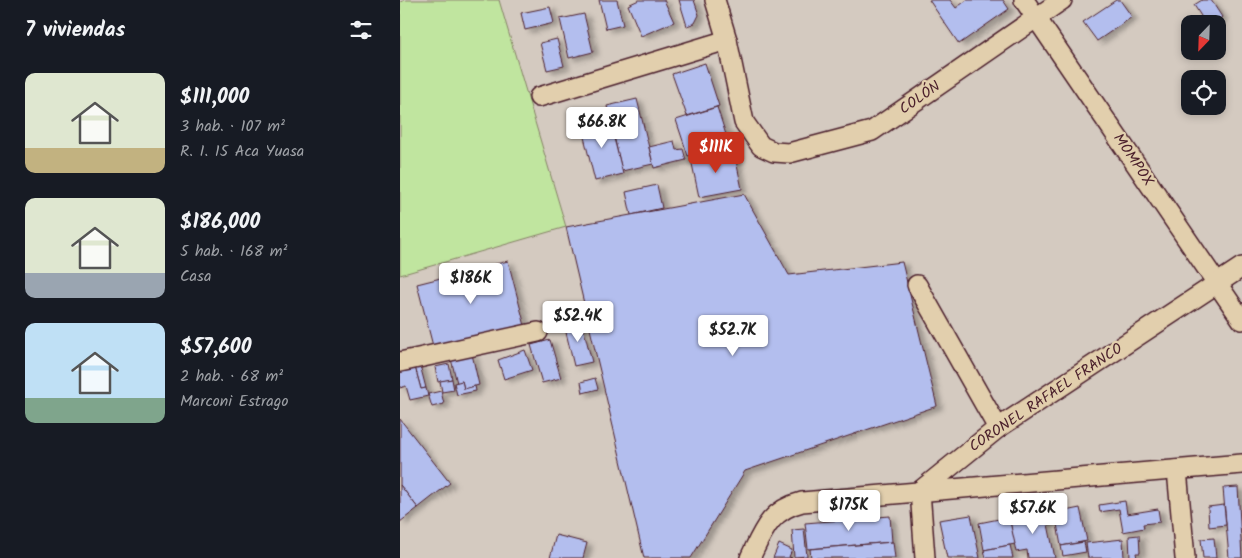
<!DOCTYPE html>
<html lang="es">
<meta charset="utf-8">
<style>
:root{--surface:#171b24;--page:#242831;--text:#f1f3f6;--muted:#9ea1a6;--accent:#c8321e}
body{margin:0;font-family:Kalam,sans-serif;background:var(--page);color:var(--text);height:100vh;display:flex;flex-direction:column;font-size:19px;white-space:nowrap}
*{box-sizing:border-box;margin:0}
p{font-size:16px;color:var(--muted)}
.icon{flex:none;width:28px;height:28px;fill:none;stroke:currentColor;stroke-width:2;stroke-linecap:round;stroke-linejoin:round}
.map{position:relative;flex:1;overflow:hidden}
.details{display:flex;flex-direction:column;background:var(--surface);width:400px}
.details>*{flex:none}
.needle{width:32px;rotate:203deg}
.controls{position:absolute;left:781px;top:15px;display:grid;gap:10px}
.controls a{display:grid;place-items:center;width:45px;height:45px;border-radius:10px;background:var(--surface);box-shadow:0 2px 8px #0003;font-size:25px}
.price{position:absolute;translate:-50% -42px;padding:0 11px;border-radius:5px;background:#fff;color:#222;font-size:16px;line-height:32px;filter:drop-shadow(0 1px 2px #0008)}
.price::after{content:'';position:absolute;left:50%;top:30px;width:15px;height:11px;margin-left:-8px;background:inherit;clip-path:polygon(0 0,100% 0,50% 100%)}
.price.selected{background:var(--accent);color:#fff}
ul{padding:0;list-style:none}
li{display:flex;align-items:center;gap:15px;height:125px;padding:0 25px}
li span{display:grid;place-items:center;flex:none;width:140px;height:100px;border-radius:10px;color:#555}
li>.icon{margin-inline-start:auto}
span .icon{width:60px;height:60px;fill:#fffc;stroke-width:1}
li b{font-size:21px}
h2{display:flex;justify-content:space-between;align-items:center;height:60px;padding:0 25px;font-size:21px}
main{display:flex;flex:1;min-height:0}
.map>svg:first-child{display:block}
.green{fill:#c0e59f;stroke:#858265}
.building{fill:#b3beee;stroke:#4a1f2b;filter:url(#shadow)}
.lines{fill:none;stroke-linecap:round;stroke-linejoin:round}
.minor-casing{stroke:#4a1f2b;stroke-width:22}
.minor{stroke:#e2cfad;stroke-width:19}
.labels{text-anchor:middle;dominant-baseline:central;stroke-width:4.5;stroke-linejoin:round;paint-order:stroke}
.street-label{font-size:15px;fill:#4a1f2b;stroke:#e2cfad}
</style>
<main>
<section class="details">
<h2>7 viviendas<svg class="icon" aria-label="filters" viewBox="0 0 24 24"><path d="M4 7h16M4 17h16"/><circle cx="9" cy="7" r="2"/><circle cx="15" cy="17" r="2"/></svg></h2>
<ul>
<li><span style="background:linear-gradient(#dfe7d0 75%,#c2b280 0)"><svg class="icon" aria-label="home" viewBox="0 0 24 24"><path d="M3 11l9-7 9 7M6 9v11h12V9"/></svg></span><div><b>$111,000</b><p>3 hab. · 107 m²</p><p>R. I. 15 Aca Yuasa</p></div></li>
<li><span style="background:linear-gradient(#dfe7d0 75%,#9aa5b1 0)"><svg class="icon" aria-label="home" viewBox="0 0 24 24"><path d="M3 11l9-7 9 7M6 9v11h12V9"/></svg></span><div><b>$186,000</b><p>5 hab. · 168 m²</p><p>Casa</p></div></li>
<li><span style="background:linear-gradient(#bfe0f5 75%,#7fa58c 0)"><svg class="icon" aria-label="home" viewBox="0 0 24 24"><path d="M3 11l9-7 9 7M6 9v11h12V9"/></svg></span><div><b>$57,600</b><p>2 hab. · 68 m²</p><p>Marconi Estrago</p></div></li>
</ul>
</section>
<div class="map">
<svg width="842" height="558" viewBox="0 0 842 558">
<defs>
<filter id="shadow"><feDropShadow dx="5.5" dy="3" stdDeviation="2.5" flood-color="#0004"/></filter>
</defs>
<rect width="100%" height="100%" fill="#d4cac0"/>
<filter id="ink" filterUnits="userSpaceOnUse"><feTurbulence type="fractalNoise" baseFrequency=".02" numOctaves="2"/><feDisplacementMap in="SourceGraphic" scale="10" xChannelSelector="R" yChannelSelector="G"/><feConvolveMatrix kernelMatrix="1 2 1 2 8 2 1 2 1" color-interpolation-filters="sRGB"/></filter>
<g filter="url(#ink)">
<polygon class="green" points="6,0 99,0 166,227 0,275 0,2"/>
<g class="building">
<polygon points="199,0 217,0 223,25 206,29"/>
<polygon points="239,0 264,0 274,22 241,36 228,5"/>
<polygon points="279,0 294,0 299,15 295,23 287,26"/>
<polygon points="529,0 550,0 556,8 567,0 603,0 609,9 559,44"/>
<polygon points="716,0 720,0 732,17 697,41 683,22"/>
<polygon points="802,0 811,0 822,17 813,24 806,24 794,5"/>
<polygon points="150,7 154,23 125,30 121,13"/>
<polygon points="184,14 193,52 169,58 160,19"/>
<polygon points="157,39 164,66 147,70 140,43"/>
<polygon points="305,63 319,106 287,116 272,74"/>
<polygon points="237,99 253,164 222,171 207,106"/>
<polygon points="317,107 330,147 302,156 301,152 288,156 276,120"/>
<polygon points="209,118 223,174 195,181 181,125"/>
<polygon points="274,141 276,150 283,149 286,160 254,168 249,147"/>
<polygon points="334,151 342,189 299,197 291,159"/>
<polygon points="257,185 262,208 231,215 226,192"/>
<polygon points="344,194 389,275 502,262 537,406 345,471 291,558 244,558 166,227"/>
<polygon points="108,261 125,326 34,350 17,284"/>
<polygon points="181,319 192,362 174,366 164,324"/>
<polygon points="150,340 161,378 142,383 131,345"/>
<polygon points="125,350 132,370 104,379 98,360"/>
<polygon points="72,354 79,385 64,389 62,381 57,383 51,359"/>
<polygon points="49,364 52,379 38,382 35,367"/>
<polygon points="20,365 26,388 21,389 15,367"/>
<polygon points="15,367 21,389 26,388 28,396 10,400 6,386 0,388 0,370"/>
<polygon points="195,378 198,389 183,393 181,382"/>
<polygon points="52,379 54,390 42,392 40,381"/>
<polygon points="62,381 64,389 75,386 76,391 57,395 54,383"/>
<polygon points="41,391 44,404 32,407 28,394"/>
<polygon points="0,419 50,483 18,508 0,485"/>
<polygon points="0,485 18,508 0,522"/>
<polygon points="838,487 842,558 829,558 823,488"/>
<polygon points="725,501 727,514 758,509 760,522 743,524 744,528 723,532 719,509 700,512 699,505"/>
<polygon points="824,505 826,525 809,527 808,507"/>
<polygon points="680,508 687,541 661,546 655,513"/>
<polygon points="645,510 655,558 628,558 627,550 616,552 609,517"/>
<polygon points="571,515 580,558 547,558 539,520"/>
<polygon points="490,516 492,542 408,549 405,523"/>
<polygon points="609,517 615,544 584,550 579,523"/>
<polygon points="404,529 407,556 394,557 392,530"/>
<polygon points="156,535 187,543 183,558 150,558"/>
<polygon points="739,535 740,553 736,553 737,558 730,558 729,536"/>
<polygon points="814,538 816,558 803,558 801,539"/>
<polygon points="723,539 724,558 688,558 686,543"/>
<polygon points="493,542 495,558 411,558 410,549"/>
<polygon points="684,542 686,552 663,556 661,546"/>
<polygon points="379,544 392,550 389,557 392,558 373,558"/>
<polygon points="610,545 613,558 586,558 584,550"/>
</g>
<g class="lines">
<g class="minor-casing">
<g id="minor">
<polyline points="315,0 327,40 344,122 361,146 374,152 389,153 472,131 662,0"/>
<polyline points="624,0 842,320"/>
<polyline points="139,97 327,40"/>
<polyline points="517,285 598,428"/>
<polyline points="0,362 138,332"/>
<polyline points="777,470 785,558"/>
<polyline points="520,491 598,428 842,267"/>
<polyline points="520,491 525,558"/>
<path d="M350 558C363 531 370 510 402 502L842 464"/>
</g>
</g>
<use href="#minor" class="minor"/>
</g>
</g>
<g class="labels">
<g class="street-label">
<text transform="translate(520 98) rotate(-35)">COLÓN</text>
<text transform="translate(733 160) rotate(56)">MOMPOX</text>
<text transform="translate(646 398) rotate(-34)">CORONEL RAFAEL FRANCO</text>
</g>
</g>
</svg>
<div class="controls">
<a><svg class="needle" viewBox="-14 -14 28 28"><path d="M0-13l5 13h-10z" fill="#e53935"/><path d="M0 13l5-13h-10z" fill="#9ea1a6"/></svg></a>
<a><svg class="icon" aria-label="locate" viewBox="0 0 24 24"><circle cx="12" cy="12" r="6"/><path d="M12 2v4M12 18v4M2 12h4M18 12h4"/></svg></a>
</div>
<b class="price" style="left:202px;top:149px">$66.8K</b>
<b class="price selected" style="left:316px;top:174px">$111K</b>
<b class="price" style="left:71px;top:305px">$186K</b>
<b class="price" style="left:178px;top:343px">$52.4K</b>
<b class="price" style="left:333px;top:357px">$52.7K</b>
<b class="price" style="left:449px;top:532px">$175K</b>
<b class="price" style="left:633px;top:535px">$57.6K</b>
</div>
</main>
